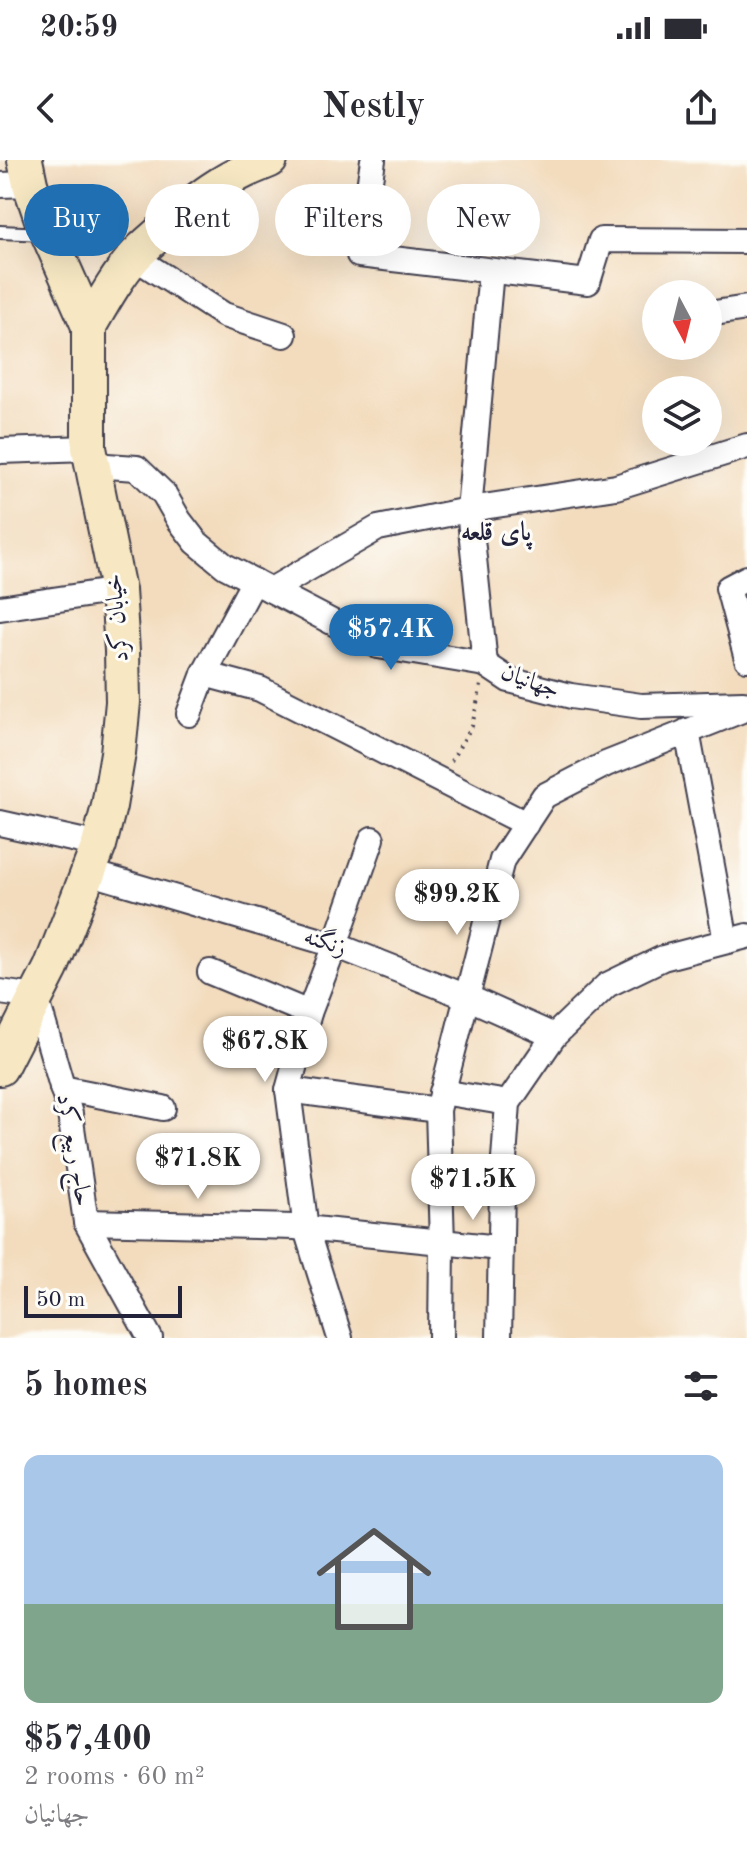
<!DOCTYPE html>
<meta charset="utf-8">
<style>
:root{--surface:#fff;--page:#f7f7f7;--text:#2b2b33;--muted:#7c7c81;--line:#e1e1e2;--accent:#1f6fb2}
body{margin:0;font-family:"Old Standard TT",Amiri,serif;background:var(--page);color:var(--text);height:100vh;display:flex;flex-direction:column;font-size:30px;white-space:nowrap}
*{box-sizing:border-box;margin:0}
p{font-size:26px;color:var(--muted)}
.icon{flex:none;width:44px;height:44px;fill:none;stroke:currentColor;stroke-width:2;stroke-linecap:round;stroke-linejoin:round}
.map{position:relative;height:1178px;overflow:hidden}
.sheet{display:flex;flex-direction:column;background:var(--surface);flex:1}
.sheet>*{flex:none}
.banner{position:absolute;left:24px;top:24px;width:700px;height:72px;display:flex;gap:16px}
.needle{width:52px;rotate:173deg}
.controls{position:absolute;left:642px;top:120px;display:grid;gap:16px}
.controls a{display:grid;place-items:center;width:80px;height:80px;border-radius:50%;background:var(--surface);box-shadow:0 8px 32px #0002;font-size:40px}
.scale{position:absolute;left:24px;bottom:20px;width:158px;box-sizing:border-box;padding-left:8px;border:4px solid #22223b;border-top:0;font-size:22px;line-height:28px;white-space:nowrap;color:#22223b;-webkit-text-stroke:6px #fdfcf7;paint-order:stroke}
.price{position:absolute;translate:-50% -68px;padding:0 18px;border-radius:28px;background:#fff;color:#222;font-size:26px;line-height:52px;filter:drop-shadow(0 2px 4px #0008)}
.price::after{content:'';position:absolute;left:50%;top:48px;width:24px;height:18px;margin-left:-12px;background:inherit;clip-path:polygon(0 0,100% 0,50% 100%)}
.price.active{background:var(--accent);color:#fff}
ul{padding:0;list-style:none}
li{display:grid;align-content:center;gap:16px;height:424px;padding:0 24px}
li+li{border-top:2px solid var(--line)}
li span{display:grid;place-items:center;height:248px;border-radius:16px;color:#555}
li>.icon{margin-inline-start:auto}
span .icon{width:144px;height:144px;fill:#fffc;stroke-width:1}
li b{font-size:34px}
h2{display:flex;justify-content:space-between;align-items:center;height:96px;padding:0 24px;font-size:34px}
.chip{padding:0 28px;border-radius:36px;background:var(--surface);box-shadow:0 8px 32px #0002;font-size:28px;line-height:72px}
.chip.active{background:var(--accent);color:#fff}
.status{display:flex;justify-content:space-between;align-items:center;height:56px;padding:0 40px;background:var(--surface);direction:ltr}
.status svg{height:22px;fill:currentColor}
header{display:flex;justify-content:space-between;align-items:center;height:104px;padding:0 24px;background:var(--surface);font-size:36px;font-weight:600}
.map>svg:first-child{display:block}
.lines{fill:none;stroke-linecap:round;stroke-linejoin:round}
.lane-casing{stroke:#413e4e;stroke-width:16}
.street-casing{stroke:#413e4e;stroke-width:28}
.secondary-casing{stroke:#413e4e;stroke-width:38}
.path{stroke:#413e4e;stroke-width:4;stroke-dasharray:2 6;stroke-linecap:butt}
.lane{stroke:#fff;stroke-width:12}
.street{stroke:#fff;stroke-width:24}
.secondary{stroke:#f7e8c3;stroke-width:34}
.labels{text-anchor:middle;dominant-baseline:central;stroke-width:6;stroke-linejoin:round;paint-order:stroke}
.street-label{font-size:24px;fill:#22223b;stroke:#fdfcf7}
.neighbourhood-label{font-size:26px;font-weight:bold;fill:#22223b;stroke:#fdfcf7}
</style>
<div class="status"><b>20:59</b><svg viewBox="0 0 49 12"><path d="M0 12V9h3v3zM5 12V6h3v6zM10 12V3h3v9zM15 12V0h3v12zM26 1h20v11H26zM47 4h2v5h-2z"/></svg></div>
<header><svg class="icon" aria-label="back" viewBox="0 0 24 24"><path d="M15 5l-7 7 7 7"/></svg>Nestly<svg class="icon" aria-label="share" viewBox="0 0 24 24"><path d="M12 15V3M7 8l5-5 5 5M5 13v7h14v-7"/></svg></header>
<div class="map">
<svg width="747" height="1178" viewBox="0 0 747 1178">
<rect width="100%" height="100%" fill="#fdfcf7"/>
<filter id="ink" filterUnits="userSpaceOnUse"><feTurbulence type="fractalNoise" baseFrequency=".0125" numOctaves="2"/><feDisplacementMap in="SourceGraphic" scale="16" xChannelSelector="R" yChannelSelector="G"/><feConvolveMatrix kernelMatrix="1 2 1 2 8 2 1 2 1" color-interpolation-filters="sRGB"/></filter>
<filter id="wash" filterUnits="userSpaceOnUse"><feTurbulence type="fractalNoise" baseFrequency=".006" numOctaves="4" result="noise"/><feDisplacementMap in="SourceGraphic" scale="32" xChannelSelector="R" yChannelSelector="G"/><feGaussianBlur stdDeviation="1.8" result="paint"/><feColorMatrix in="noise" values="0 0 0 0 0 0 0 0 0 0 0 0 0 0 0 0 0 1.4 0 .05"/><feComposite in="paint" operator="in"/></filter>
<g filter="url(#wash)">
<rect width="100%" height="100%" fill="#f3dcbd"/>
</g>
<g filter="url(#ink)">
<g class="lines">
<g class="lane-casing">
<polyline id="lane" points="0,72 45,74"/>
</g>
<g class="street-casing">
<g id="street">
<polyline points="373,0 359,95 588,122 601,80 747,81"/>
<polyline points="0,25 30,24"/>
<polyline points="134,97 224,155 284,175"/>
<polyline points="708,154 747,148"/>
<polyline points="0,291 89,288"/>
<polyline points="92,305 137,308 164,334 179,360 196,382 225,406 378,486 485,504 509,520 571,536 641,546 743,543"/>
<polyline points="747,418 728,428 747,499"/>
<polyline points="271,430 378,368 483,347 616,327 747,286"/>
<polyline points="0,448 118,430"/>
<polyline points="485,504 469,350 491,111"/>
<polyline points="204,514 260,529 526,664"/>
<polyline points="189,554 204,514 254,421"/>
<polyline points="687,571 726,781"/>
<polyline points="0,663 99,685"/>
<polyline points="88,712 335,785 467,837 554,876"/>
<polyline points="210,812 309,853"/>
<polyline points="0,832 36,837 70,954 86,1062 150,1178"/>
<polyline points="62,928 163,948"/>
<polyline points="288,930 438,950"/>
<polyline points="442,932 508,943"/>
<polyline points="86,1062 295,1067 500,1088"/>
<polyline points="340,1178 306,1069 288,930 309,853 335,785 372,679"/>
<polyline points="441,1178 442,1084 438,950 502,700 544,636 606,604 747,548"/>
<polyline points="499,1178 502,1027 508,943 554,876 607,825 663,798 747,776"/>
</g>
</g>
<g class="secondary-casing">
<g id="secondary">
<path d="M89 166C103 142 116 118 134 97 142 88 152 80 161 72 197 38 223 18 270 0"/>
<polyline points="0,908 51,808 99,685 109,646 118,593 123,542 122,491 118,430 89,288 89,166 43,62 30,24 25,0"/>
</g>
</g>
<polyline class="path" points="451,601 472,566 481,525"/>
<use href="#lane" class="lane"/>
<use href="#street" class="street"/>
<use href="#secondary" class="secondary"/>
</g>
</g>
<g class="labels">
<g class="street-label">
<text transform="translate(118 458) rotate(-95)">خیابان کرد</text>
<text transform="translate(530 522) rotate(20)">جهانیان</text>
<text transform="translate(325 783) rotate(18)">زنگنه</text>
<text transform="translate(73 990) rotate(80)">حاج ربیع کرد</text>
</g>
<g class="neighbourhood-label">
<text x="496" y="373">پای قلعه</text>
</g>
</g>
</svg>
<div class="controls">
<a><svg class="needle" viewBox="-14 -14 28 28"><path d="M0-13l5 13h-10z" fill="#e53935"/><path d="M0 13l5-13h-10z" fill="#7c7c81"/></svg></a>
<a><svg class="icon" aria-label="layers" viewBox="0 0 24 24"><path d="M12 4l9 5-9 5-9-5zM3 14l9 5 9-5"/></svg></a>
</div>
<div class="scale">50 m</div>
<b class="price active" style="left:391px;top:512px">$57.4K</b>
<b class="price" style="left:457px;top:777px">$99.2K</b>
<b class="price" style="left:265px;top:924px">$67.8K</b>
<b class="price" style="left:198px;top:1041px">$71.8K</b>
<b class="price" style="left:473px;top:1062px">$71.5K</b>
<div class="banner">
<a class="chip active">Buy</a>
<a class="chip">Rent</a>
<a class="chip">Filters</a>
<a class="chip">New</a>
</div>
</div>
<section class="sheet">
<h2>5 homes<svg class="icon" aria-label="filters" viewBox="0 0 24 24"><path d="M4 7h16M4 17h16"/><circle cx="9" cy="7" r="2"/><circle cx="15" cy="17" r="2"/></svg></h2>
<ul>
<li><span style="background:linear-gradient(#a9c7e8 60%,#7fa58c 0)"><svg class="icon" aria-label="home" viewBox="0 0 24 24"><path d="M3 11l9-7 9 7M6 9v11h12V9"/></svg></span><div><b>$57,400</b><p>2 rooms · 60 m²</p><p>جهانیان</p></div></li>
</ul>
</section>
